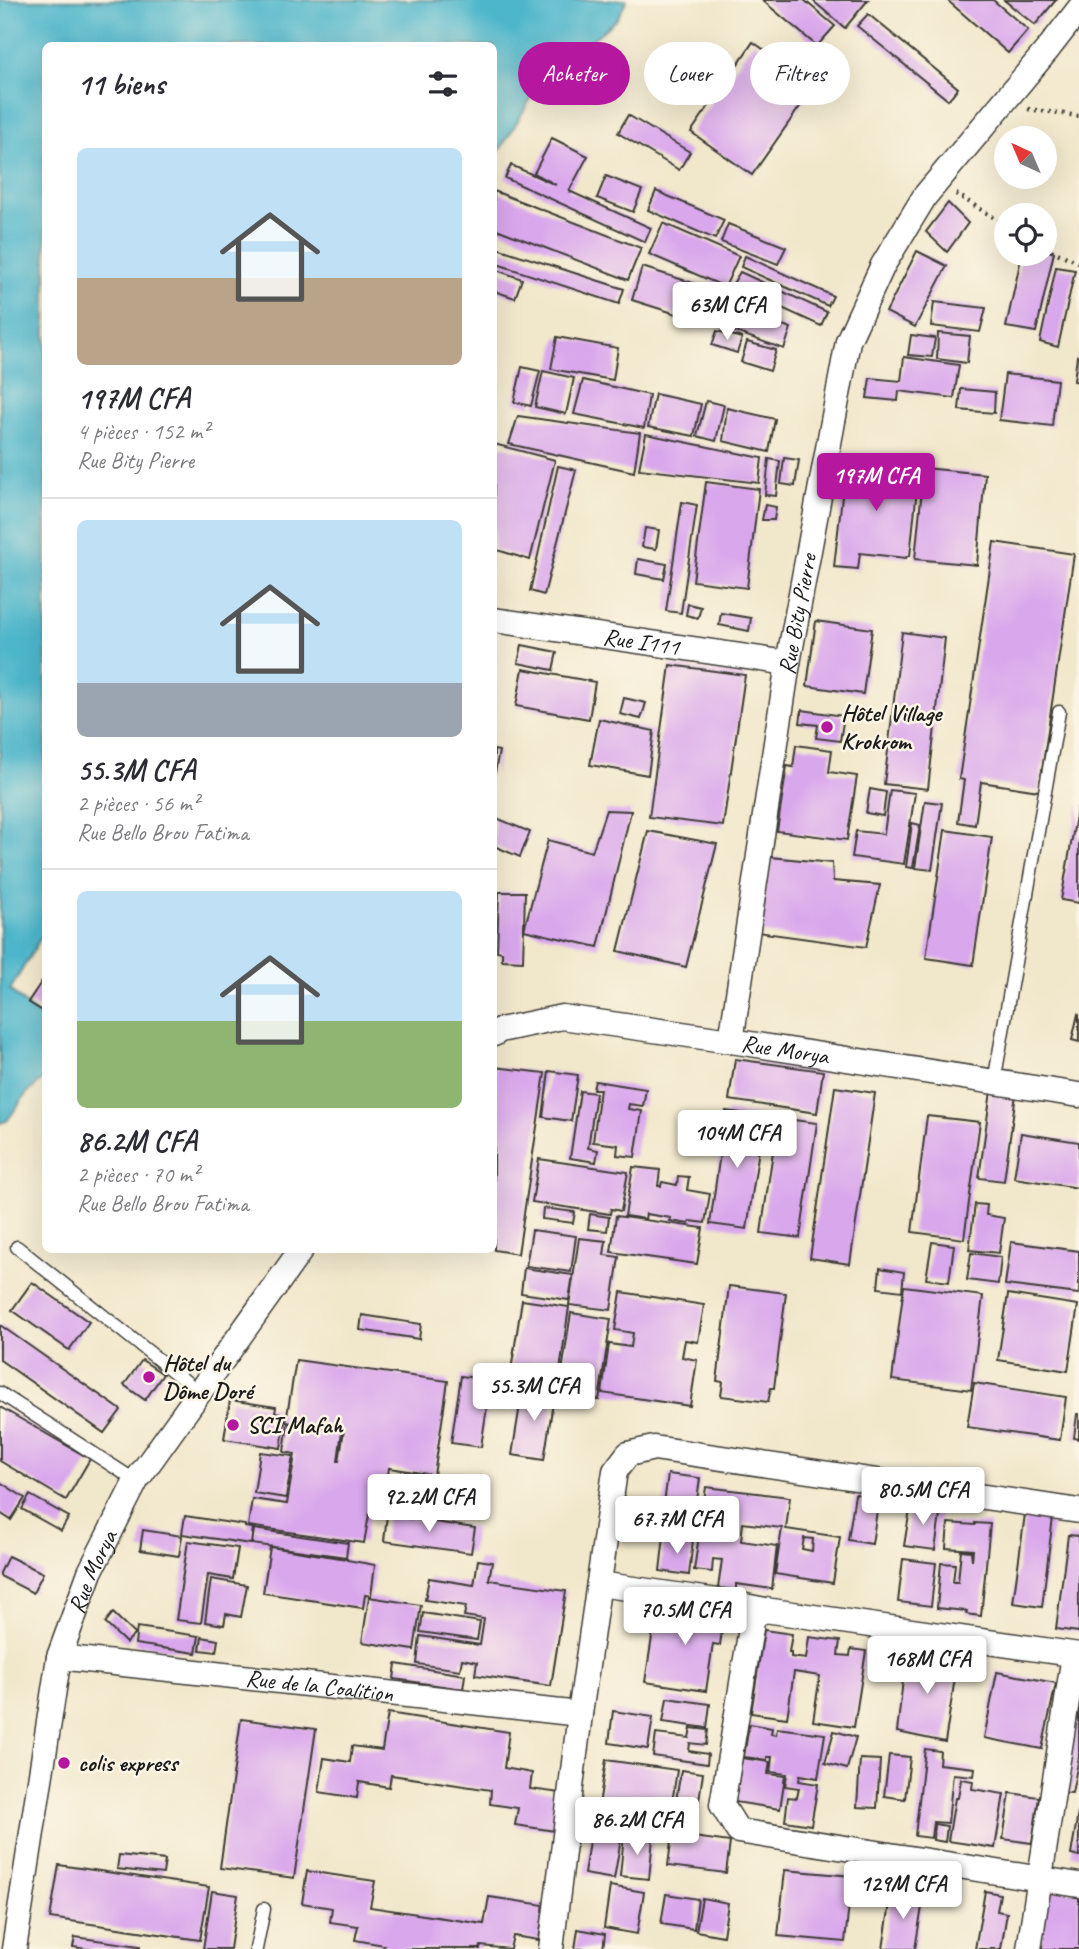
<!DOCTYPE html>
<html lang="fr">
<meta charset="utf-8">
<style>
:root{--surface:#fff;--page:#f7f7f7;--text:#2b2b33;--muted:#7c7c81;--line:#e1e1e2;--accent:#b5179e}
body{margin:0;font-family:Caveat,sans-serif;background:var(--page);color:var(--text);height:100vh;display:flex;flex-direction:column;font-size:26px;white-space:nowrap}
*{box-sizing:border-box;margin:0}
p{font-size:23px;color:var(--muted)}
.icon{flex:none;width:38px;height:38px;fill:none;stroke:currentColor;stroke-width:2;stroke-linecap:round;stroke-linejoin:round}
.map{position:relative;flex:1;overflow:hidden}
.sheet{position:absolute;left:42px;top:42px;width:455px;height:1211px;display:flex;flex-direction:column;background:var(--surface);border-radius:10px;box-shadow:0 7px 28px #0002}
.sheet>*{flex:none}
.guide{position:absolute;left:518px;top:42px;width:455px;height:63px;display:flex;gap:14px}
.needle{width:46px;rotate:316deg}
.tools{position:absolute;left:994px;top:126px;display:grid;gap:14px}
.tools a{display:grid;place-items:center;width:63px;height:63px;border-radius:50%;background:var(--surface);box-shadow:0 7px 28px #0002;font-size:35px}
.price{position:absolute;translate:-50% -60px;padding:0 16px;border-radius:7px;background:#fff;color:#222;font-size:23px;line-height:46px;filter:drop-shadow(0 2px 4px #0008)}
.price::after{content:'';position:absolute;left:50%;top:42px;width:21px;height:16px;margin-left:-10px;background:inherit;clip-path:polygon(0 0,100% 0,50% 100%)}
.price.active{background:var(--accent);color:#fff}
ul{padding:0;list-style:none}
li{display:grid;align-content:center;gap:14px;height:371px;padding:0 35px}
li+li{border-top:2px solid var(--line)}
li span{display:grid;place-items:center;height:217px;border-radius:10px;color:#555}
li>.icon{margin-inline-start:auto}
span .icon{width:126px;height:126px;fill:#fffc;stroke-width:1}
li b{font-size:30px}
h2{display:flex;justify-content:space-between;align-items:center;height:84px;padding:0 35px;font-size:30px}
.pill{padding:0 24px;border-radius:32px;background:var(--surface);box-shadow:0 7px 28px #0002;font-size:24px;line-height:63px}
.pill.active{background:var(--accent);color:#fff}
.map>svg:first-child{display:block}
.water{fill:#4db6cb;stroke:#346974;stroke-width:2}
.building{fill:#d9a7ec;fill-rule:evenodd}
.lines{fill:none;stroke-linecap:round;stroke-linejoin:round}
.lane-casing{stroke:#3c3a36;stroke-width:15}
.street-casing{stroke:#3c3a36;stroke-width:27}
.path{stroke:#3c3a36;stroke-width:4.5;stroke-dasharray:2 5;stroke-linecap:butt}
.lane{stroke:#fff;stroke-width:12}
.street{stroke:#fff;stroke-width:24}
.poi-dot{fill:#b5179e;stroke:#fcf5e5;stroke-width:2.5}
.labels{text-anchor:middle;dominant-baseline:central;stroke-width:5;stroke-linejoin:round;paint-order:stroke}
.street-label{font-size:24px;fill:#1c1c1c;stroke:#fcf5e5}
.poi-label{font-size:24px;font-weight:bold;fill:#1c1c1c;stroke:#fcf5e5;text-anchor:start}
</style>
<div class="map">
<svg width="1079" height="1949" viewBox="0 0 1079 1949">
<rect width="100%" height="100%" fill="#fcf5e5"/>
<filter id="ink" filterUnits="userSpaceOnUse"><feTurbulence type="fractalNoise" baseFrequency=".0143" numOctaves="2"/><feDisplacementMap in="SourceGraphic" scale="14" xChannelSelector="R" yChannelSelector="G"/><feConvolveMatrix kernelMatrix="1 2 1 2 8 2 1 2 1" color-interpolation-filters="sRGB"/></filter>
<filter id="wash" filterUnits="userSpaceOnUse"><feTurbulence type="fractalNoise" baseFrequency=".00686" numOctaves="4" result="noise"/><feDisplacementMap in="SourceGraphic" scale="28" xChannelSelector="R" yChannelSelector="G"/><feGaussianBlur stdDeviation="1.57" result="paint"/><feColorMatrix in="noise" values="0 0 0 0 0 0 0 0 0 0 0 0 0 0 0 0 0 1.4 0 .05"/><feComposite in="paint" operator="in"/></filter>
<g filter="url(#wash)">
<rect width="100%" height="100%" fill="#f1e7cb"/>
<polygon class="water" points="0,0 627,0 617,19 541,82 494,160 494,46 46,46 46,929 10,990 45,1022 46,1077 27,1093 7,1121 0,1123"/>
<g id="blocks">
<g class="building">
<polygon points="762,0 804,0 835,26 817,46"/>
<polygon points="812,0 868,0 845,28"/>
<polygon points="947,0 993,0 1028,30 1008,53"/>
<polygon points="1004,0 1056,0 1035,25"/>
<polygon points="868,14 958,88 948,100 857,26"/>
<polygon points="753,42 815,85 752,175 691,132"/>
<polygon points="628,115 690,152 679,170 618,133"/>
<polygon points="552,138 588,156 569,191 651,228 645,242 505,178 511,165 556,185 534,173"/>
<polygon points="606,176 642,190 633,212 597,198"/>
<polygon points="494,191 641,248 628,280 494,228"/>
<polygon points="656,191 724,220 715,239 648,210"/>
<polygon points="948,203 968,223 947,252 926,232"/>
<polygon points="663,223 739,256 725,287 649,254"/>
<polygon points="728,224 786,247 778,264 721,242"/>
<polygon points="494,247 624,289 619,304 494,263"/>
<polygon points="917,251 947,266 915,327 886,312"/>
<polygon points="1045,251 1054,252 1036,332 1006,327 1022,254 1045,254"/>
<polygon points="745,256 833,296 828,306 741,267"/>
<polygon points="642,267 712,289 702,322 632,300"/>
<polygon points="1056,267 1075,270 1058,347 1040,342"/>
<polygon points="494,269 522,279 515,298 494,291"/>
<polygon points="740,272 827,312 821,326 732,285"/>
<polygon points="714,302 791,328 784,349 707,322"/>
<polygon points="934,302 986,308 980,332 931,326"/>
<polygon points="717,331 742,338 737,353 712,345"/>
<polygon points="938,333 970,336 967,363 937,359"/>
<polygon points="911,335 935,338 932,357 908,355"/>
<polygon points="557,337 618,348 613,380 551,369"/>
<polygon points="747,342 776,350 770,371 741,362"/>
<polygon points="1077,356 1079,357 1079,382 1074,381"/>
<polygon points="904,357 959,365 954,398 899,391 898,401 867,398 870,378 901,381"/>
<polygon points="522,367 540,371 531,406 514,402"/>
<polygon points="543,371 574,378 566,414 535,407"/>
<polygon points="1005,374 1057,380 1052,426 999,420"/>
<polygon points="583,380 649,395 644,428 574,414"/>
<polygon points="961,389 995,392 994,413 959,410"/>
<polygon points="655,394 701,404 694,436 648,427"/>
<polygon points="706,401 724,405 716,441 697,436"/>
<polygon points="727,408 775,419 769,452 723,441"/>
<polygon points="518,416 640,433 634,472 509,444"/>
<polygon points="646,434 762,458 759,483 639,469"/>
<polygon points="494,444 555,460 530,560 494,549"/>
<polygon points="784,458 799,460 795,486 781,484"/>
<polygon points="769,459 780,461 776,496 765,495"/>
<polygon points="846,461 919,469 910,556 907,556 906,558 860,553 858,569 834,567"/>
<polygon points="558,466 576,470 544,595 530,591"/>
<polygon points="924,468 985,474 977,565 915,559"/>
<polygon points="706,482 759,489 747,588 693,581"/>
<polygon points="682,502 697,505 681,613 666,611"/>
<polygon points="765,505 776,507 774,520 762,520"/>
<polygon points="645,528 659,530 656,549 642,547"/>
<polygon points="994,542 1074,554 1039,791 981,782 975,825 958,822 964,780 959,779"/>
<polygon points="638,559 667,564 664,579 636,574"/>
<polygon points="688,604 701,607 698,618 686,615"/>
<polygon points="721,613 751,618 749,631 719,625"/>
<polygon points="816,621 872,629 863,694 807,686"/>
<polygon points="902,632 945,638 928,789 884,784"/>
<polygon points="522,645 557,652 553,670 518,663"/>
<polygon points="670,665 745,675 723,826 649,817"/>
<polygon points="523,669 595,682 589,719 516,706"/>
<polygon points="624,698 646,703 641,719 620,714"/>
<polygon points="802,710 844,716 840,741 816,738 818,725 800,723"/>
<polygon points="599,719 654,731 648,775 590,765"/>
<polygon points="796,745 832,750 829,772 857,776 847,840 777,831 787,766 793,767"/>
<polygon points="494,750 499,751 495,773 494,773"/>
<polygon points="870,789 886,792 883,816 866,813"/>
<polygon points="890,790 915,793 904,864 852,857 856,831 884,834"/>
<polygon points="925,801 942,803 932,870 915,868"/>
<polygon points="1078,805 1079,805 1079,903 1061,900"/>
<polygon points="606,810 631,811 598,947 524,930 548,840 592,852"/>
<polygon points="494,817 530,832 520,857 494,846"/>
<polygon points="912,823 920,825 913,868 906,867"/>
<polygon points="945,830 992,837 973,965 926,958"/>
<polygon points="648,831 717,844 686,967 618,951"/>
<polygon points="770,857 832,863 833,881 880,885 866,947 757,932"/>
<polygon points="499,892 525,892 523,961 502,960 502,952 497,951"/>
<polygon points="46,975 46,1013 28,1002"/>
<polygon points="1078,1014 1079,1015 1079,1042 1072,1040"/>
<polygon points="735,1059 823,1071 817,1113 729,1100"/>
<polygon points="494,1067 545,1073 518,1254 494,1250"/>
<polygon points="549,1071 578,1075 571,1121 543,1117"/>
<polygon points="595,1081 646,1089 643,1106 629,1104 628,1109 642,1111 635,1157 617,1155 618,1145 593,1142 600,1089 593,1089"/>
<polygon points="835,1087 875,1093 850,1264 810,1258"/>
<polygon points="580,1091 596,1093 588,1148 598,1150 596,1162 570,1158"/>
<polygon points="991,1091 1016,1094 1004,1181 979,1178"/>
<polygon points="726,1111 764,1116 747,1229 710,1224"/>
<polygon points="927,1116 980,1122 964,1239 912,1232"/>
<polygon points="778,1118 817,1123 800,1238 761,1233"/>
<polygon points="1021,1133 1079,1142 1079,1188 1014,1178"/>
<polygon points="539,1159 628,1172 621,1211 611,1209 610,1214 532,1202"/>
<polygon points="633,1167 660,1170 658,1186 661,1186 662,1182 677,1185 678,1176 689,1177 687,1190 710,1194 705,1223 690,1221 689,1224 670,1221 671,1218 646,1214 645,1219 625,1216"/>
<polygon points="975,1204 987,1205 986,1215 1004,1218 999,1253 969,1250"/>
<polygon points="543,1208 575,1212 573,1223 542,1219"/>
<polygon points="590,1214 609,1217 607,1231 588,1229"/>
<polygon points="616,1216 703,1228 697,1264 611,1252"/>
<polygon points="532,1230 576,1236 571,1272 526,1266"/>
<polygon points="579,1238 606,1241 604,1255 619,1257 611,1310 569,1305"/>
<polygon points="932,1242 954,1245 949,1282 926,1279"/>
<polygon points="1011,1242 1079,1251 1079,1294 1005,1285"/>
<polygon points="971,1253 1001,1257 998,1284 967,1280"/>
<polygon points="524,1268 573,1275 569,1300 521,1293"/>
<polygon points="880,1268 904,1272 902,1291 878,1288"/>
<polygon points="32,1282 89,1322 69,1350 12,1310"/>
<polygon points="729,1286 786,1293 774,1388 771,1388 768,1402 721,1396 723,1382 717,1381"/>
<polygon points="904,1286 983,1296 971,1390 892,1380"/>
<polygon points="621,1292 704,1305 698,1342 685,1340 682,1357 697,1360 690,1406 602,1393 609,1344 631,1347 633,1333 615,1330"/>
<polygon points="1008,1294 1078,1305 1068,1371 998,1360"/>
<polygon points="522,1300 569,1307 558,1384 510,1377"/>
<polygon points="571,1313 611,1319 599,1400 564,1394 565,1385 560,1384"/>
<polygon points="362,1315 421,1324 419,1339 360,1330"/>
<polygon points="0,1325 121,1410 104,1433 0,1360"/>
<polygon points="142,1360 163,1374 145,1400 124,1385"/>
<polygon points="296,1360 448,1381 434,1475 389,1468 382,1517 369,1515 364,1543 248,1526 252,1499 287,1504 295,1454 284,1452 288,1423 342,1431 338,1461 339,1461 344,1430 286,1422"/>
<polygon points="461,1376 491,1380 481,1447 451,1443"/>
<polygon points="974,1383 1066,1397 1060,1440 967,1427"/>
<polygon points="523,1386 555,1390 544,1460 512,1455"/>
<polygon points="230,1400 276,1407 275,1413 286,1415 281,1448 224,1439"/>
<polygon points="0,1407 90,1459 66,1500 0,1461"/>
<polygon points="1077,1414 1079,1414 1079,1439 1074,1438"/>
<polygon points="260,1452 293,1456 286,1498 254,1493"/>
<polygon points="668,1474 700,1478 695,1515 663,1511"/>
<polygon points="414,1481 455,1487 451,1513 410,1507"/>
<polygon points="0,1482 25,1498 11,1520 0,1513"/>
<path d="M706 1487 790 1497 786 1529 840 1537 833 1583 775 1574 782 1528 743 1523 741 1541 777 1546 772 1589 736 1584V1590L718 1588 722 1560 713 1559 712 1572 694 1570ZM710 1521 720 1522 718 1537 708 1536ZM804 1538 813 1539 812 1551 802 1549Z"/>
<polygon points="855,1494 879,1497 872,1544 848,1540"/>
<polygon points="30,1495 69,1517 61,1531 22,1509"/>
<polygon points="911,1503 941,1508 935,1550 904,1546"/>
<polygon points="1025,1514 1053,1517 1042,1607 1013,1603"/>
<polygon points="387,1515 475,1528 471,1553 384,1541"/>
<polygon points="185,1516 245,1525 245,1527 253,1528 251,1544 182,1534"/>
<polygon points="948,1523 975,1525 975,1523 990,1524 981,1616 966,1614 967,1611 937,1608 941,1563 955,1564 953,1582 958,1582 961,1550 971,1551 972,1560 973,1550 946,1548"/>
<polygon points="254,1529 348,1543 346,1557 252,1544"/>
<polygon points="143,1530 182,1536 179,1556 140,1550"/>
<polygon points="1068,1535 1079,1536 1079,1632 1056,1629"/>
<polygon points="664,1536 693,1540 689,1575 660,1571"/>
<polygon points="188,1541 238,1548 233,1579 208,1575 201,1623 176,1620"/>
<polygon points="270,1547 347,1559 347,1560 375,1565 371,1596 365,1595 363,1608 263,1593"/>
<polygon points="8,1556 43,1573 33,1593 0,1576 0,1573"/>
<polygon points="903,1559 936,1563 931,1606 898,1602"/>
<polygon points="478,1560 492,1562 489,1580 566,1591 551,1686 475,1675 477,1662 462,1659 460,1670 417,1664 420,1636 480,1645 484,1619 464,1616 466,1606 425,1600 429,1578 474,1585"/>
<polygon points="211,1579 247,1585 241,1617 226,1614 224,1625 205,1622"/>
<polygon points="369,1597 421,1605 414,1650 362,1642"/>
<polygon points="682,1602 725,1608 720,1645 713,1644 706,1691 645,1682 655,1618 679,1621"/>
<polygon points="113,1613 135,1634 126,1643 105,1623"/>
<polygon points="423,1613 480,1622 477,1640 420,1632"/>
<polygon points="137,1627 199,1636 196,1653 135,1644"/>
<polygon points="764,1630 792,1634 789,1652 791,1652 791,1657 806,1659 809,1637 840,1641 838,1655 850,1656 851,1649 866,1651 854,1727 813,1721 820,1676 794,1672 787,1718 751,1713"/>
<polygon points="202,1637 218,1640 216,1652 200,1650"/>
<polygon points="906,1654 958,1658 945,1742 897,1732"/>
<polygon points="396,1664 465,1675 463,1689 394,1679"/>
<polygon points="1079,1669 1079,1757 1072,1793 1057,1792"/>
<polygon points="997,1672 1056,1683 1042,1749 984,1738"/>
<polygon points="667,1698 710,1704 707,1728 663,1722"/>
<polygon points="613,1711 653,1717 648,1749 609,1743"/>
<polygon points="388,1713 509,1732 504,1768 532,1773 530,1789 561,1793 555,1831 515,1825 518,1808 490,1804 491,1790 391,1775 389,1787 359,1782 357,1798 319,1792 324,1758 350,1762 352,1746 382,1750"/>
<polygon points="241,1719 316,1729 294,1878 220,1868"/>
<polygon points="749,1724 772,1728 771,1734 776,1735 777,1728 825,1734 818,1778 800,1775 799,1781 818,1784 811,1825 785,1821 788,1797 797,1798 799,1788 785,1786 787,1774 770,1772 772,1757 767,1757 767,1760 744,1757"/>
<polygon points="691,1728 708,1730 706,1745 690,1743 689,1751 708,1754 707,1764 653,1756 656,1734 689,1738"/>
<polygon points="834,1731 856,1737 847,1769 825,1763"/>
<polygon points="925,1749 940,1751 939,1764 975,1768 974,1776 953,1774 948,1823 933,1822 931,1838 915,1836"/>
<polygon points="889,1755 910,1757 905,1799 884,1796"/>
<polygon points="742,1758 770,1762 768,1774 785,1776 780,1809 735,1802"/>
<polygon points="860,1759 880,1760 877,1808 857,1807"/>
<polygon points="606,1760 677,1770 670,1816 599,1805"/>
<polygon points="681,1770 703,1773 695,1828 672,1825"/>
<polygon points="961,1779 973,1781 972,1789 1004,1794 995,1848 948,1841 955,1798 958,1798"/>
<polygon points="1010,1793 1039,1797 1032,1843 1003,1839"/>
<polygon points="1078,1813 1079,1813 1079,1856 1071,1855"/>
<polygon points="934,1824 947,1826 945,1842 933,1840"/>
<polygon points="591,1828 622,1833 614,1879 584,1874"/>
<polygon points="672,1834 730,1842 726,1873 668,1866"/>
<polygon points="624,1835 653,1838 649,1879 620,1876"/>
<polygon points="119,1855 165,1860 163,1874 117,1869"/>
<polygon points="59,1865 209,1887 200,1940 50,1918"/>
<polygon points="785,1870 852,1876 845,1942 778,1936"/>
<polygon points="307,1871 375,1881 370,1907 484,1924 489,1897 544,1905 539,1940 513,1936 510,1949 481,1946 480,1949 383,1949 384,1945 355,1940 358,1926 330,1922 332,1908 302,1903"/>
<polygon points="610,1886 644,1892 637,1934 604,1928"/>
<polygon points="1046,1889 1079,1892 1079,1949 1040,1949"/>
<polygon points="892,1890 924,1895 915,1949 883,1949"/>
<polygon points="212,1891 238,1895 230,1949 203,1949"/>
<polygon points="985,1891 1000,1894 997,1911 1007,1913 1001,1949 975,1949"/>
<polygon points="666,1894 698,1899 694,1929 661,1924"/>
<polygon points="702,1898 728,1903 723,1936 696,1931"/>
<polygon points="578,1929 605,1934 603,1949 575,1949"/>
<polygon points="75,1937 140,1946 140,1949 86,1949 73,1947"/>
</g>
</g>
</g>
<g filter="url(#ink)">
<use href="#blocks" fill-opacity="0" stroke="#3c3a36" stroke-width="2"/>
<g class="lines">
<g class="lane-casing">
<g id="lane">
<polyline points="994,1082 1059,712"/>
<polyline points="17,1247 199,1392"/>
<polyline points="0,1393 136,1481"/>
<polyline points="256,1949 264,1909"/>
</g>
</g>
<g class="street-casing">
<g id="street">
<path id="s1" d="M494 620 788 663"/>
<path id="s2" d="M494 1034 500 1030 562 1017 731 1041 1079 1095"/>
<path id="s3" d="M731 1041 788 663 848 341 883 265 925 196 1048 49 1079 9"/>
<polyline points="599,1584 725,1602 765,1610"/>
<polyline points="1079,1655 765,1610 753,1616 722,1805 738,1831 1079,1885"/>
<path id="s4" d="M59 1657 580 1714"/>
<path id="s5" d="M14 1949 59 1657 90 1572 136 1481 301 1250"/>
<polyline points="551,1949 580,1714 615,1471 628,1454 654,1448 1079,1511"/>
<polyline points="1029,1949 1074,1655"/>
</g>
</g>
<g class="path">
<polyline points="1028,109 1079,116"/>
<polyline points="956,194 1006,225"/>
<polyline points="1045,248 1079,262"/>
</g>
<use href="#lane" class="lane"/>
<use href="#street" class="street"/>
</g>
</g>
<g class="poi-dot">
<circle cx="827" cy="727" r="7"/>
<circle cx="149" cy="1377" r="7"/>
<circle cx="233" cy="1425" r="7"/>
<circle cx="64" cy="1763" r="7"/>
</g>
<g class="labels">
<g class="street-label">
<text stroke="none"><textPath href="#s3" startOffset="432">Rue Bity Pierre</textPath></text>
<text stroke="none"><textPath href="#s1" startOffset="149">Rue I111</textPath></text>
<text stroke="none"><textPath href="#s2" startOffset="296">Rue Morya</textPath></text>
<text stroke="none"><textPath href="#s5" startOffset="387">Rue Morya</textPath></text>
<text stroke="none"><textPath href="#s4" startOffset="262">Rue de la Coalition</textPath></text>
</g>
<g class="poi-label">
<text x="841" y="713">Hôtel Village<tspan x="841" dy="28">Krokrom</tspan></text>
<text x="163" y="1363">Hôtel du<tspan x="163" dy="28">Dôme Doré</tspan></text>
<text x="247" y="1425">SCI Mafah</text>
<text x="78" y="1763">colis express</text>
</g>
</g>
</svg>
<div class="tools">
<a><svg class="needle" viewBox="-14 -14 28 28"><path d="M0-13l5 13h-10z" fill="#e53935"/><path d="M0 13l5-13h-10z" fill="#7c7c81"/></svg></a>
<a><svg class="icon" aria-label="locate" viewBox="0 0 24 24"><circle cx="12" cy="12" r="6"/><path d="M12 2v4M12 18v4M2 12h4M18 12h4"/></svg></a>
</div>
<b class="price" style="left:727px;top:342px">63M CFA</b>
<b class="price active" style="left:876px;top:513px">197M CFA</b>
<b class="price" style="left:737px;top:1170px">104M CFA</b>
<b class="price" style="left:534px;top:1423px">55.3M CFA</b>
<b class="price" style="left:923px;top:1527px">80.5M CFA</b>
<b class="price" style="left:429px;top:1534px">92.2M CFA</b>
<b class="price" style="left:677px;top:1556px">67.7M CFA</b>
<b class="price" style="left:685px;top:1647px">70.5M CFA</b>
<b class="price" style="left:927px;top:1696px">168M CFA</b>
<b class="price" style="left:637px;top:1857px">86.2M CFA</b>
<b class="price" style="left:903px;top:1921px">129M CFA</b>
<div class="guide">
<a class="pill active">Acheter</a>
<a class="pill">Louer</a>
<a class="pill">Filtres</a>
</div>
<section class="sheet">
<h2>11 biens<svg class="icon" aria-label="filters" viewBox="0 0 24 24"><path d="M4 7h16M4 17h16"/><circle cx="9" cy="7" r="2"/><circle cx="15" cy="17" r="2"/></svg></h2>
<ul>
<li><span style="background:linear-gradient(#bfe0f5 60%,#b9a48a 0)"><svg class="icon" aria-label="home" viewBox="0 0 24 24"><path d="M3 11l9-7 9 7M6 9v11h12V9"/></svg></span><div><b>197M CFA</b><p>4 pièces · 152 m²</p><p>Rue Bity Pierre</p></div></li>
<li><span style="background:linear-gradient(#bfe0f5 75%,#9aa5b1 0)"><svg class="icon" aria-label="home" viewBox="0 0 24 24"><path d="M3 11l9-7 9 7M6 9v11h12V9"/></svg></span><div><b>55.3M CFA</b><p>2 pièces · 56 m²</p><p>Rue Bello Brou Fatima</p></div></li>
<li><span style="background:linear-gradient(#bfe0f5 60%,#8fb573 0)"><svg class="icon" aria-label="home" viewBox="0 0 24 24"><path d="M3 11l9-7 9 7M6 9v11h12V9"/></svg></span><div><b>86.2M CFA</b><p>2 pièces · 70 m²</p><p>Rue Bello Brou Fatima</p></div></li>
</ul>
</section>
</div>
